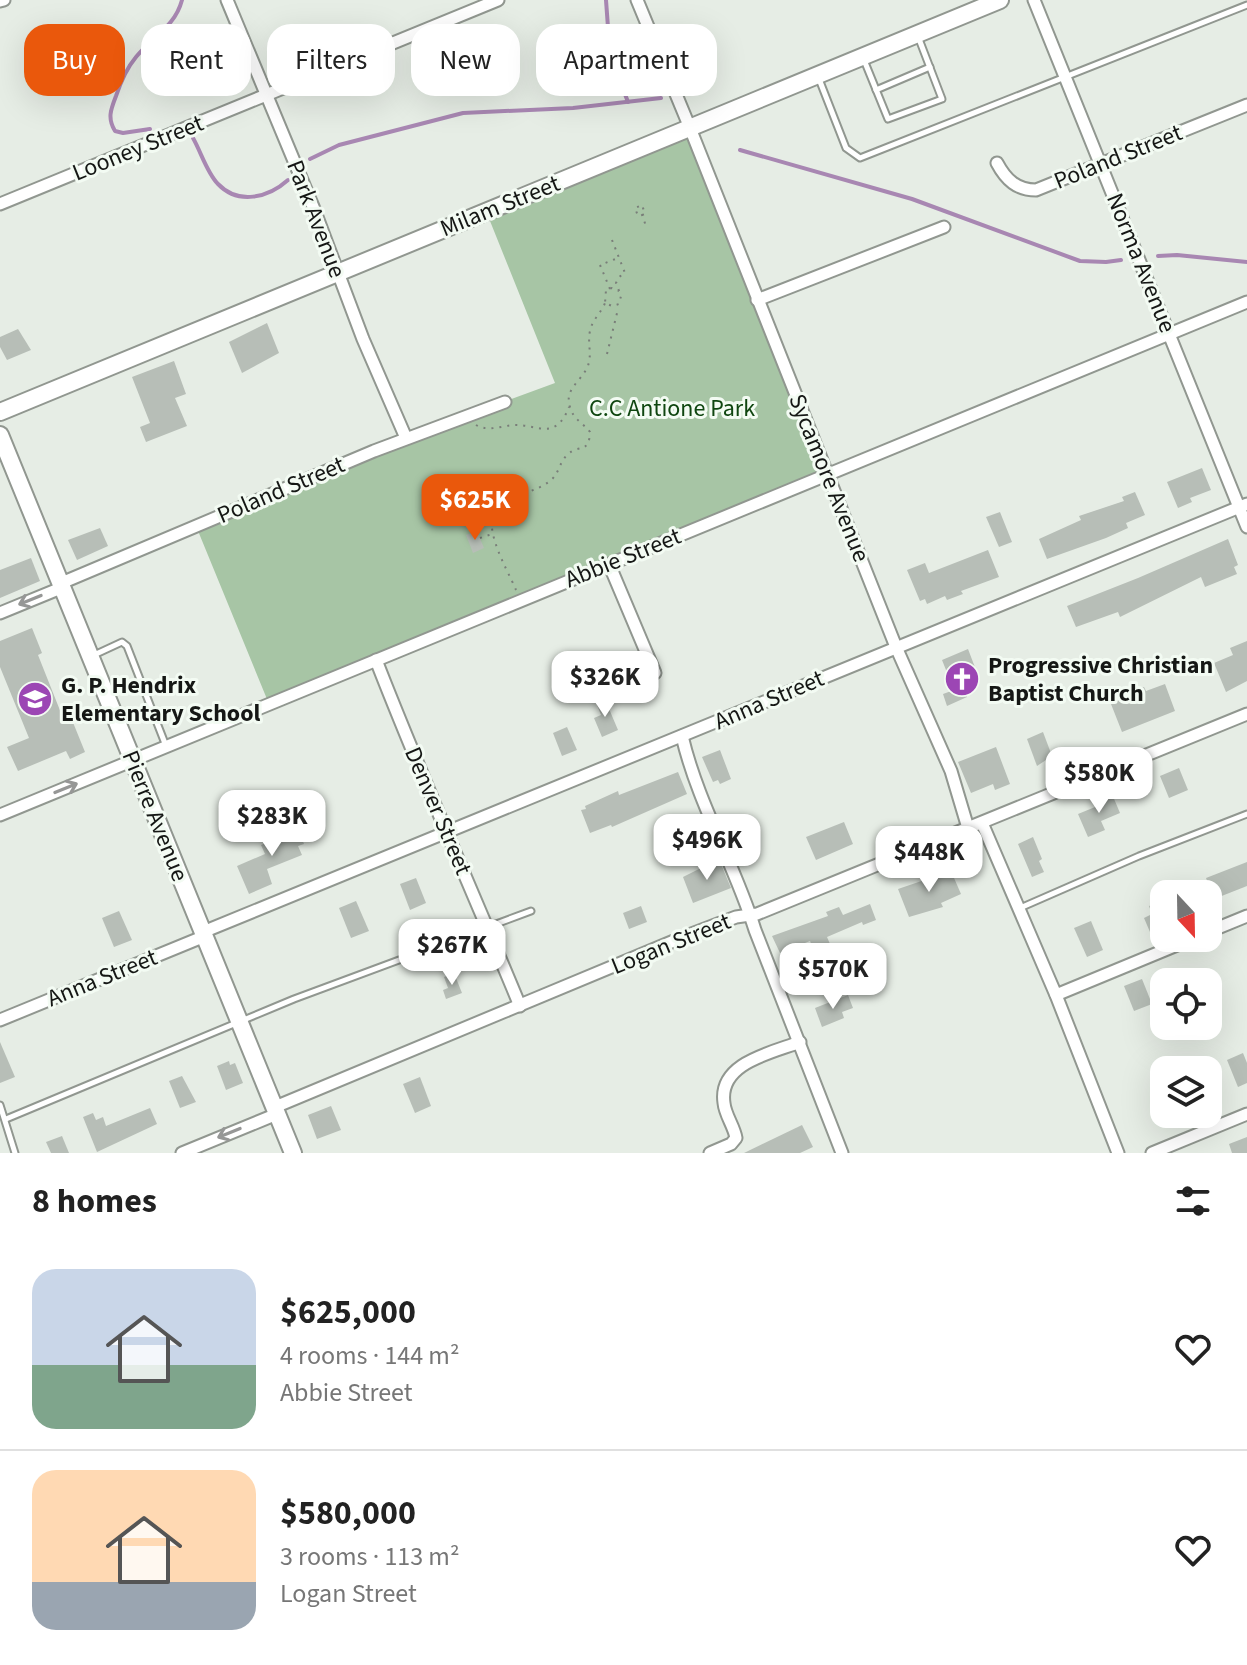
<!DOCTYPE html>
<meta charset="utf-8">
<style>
:root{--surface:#fff;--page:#f2f2f2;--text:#222;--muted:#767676;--line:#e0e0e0;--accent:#ea580c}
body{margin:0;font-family:"Source Sans 3",sans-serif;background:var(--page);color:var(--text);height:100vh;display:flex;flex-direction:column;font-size:30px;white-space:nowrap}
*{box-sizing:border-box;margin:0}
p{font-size:26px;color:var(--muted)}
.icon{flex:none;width:44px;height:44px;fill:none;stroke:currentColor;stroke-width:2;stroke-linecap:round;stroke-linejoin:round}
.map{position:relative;height:1153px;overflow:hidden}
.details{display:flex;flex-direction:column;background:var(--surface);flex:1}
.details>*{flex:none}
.hud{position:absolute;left:24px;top:24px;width:800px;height:72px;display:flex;gap:16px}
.needle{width:52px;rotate:158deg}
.controls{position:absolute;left:1150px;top:880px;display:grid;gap:16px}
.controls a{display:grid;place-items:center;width:72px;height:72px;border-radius:16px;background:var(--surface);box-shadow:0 8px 32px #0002;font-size:40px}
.price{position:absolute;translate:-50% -68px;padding:0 18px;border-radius:16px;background:#fff;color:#222;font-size:26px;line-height:52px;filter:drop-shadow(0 2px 4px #0008)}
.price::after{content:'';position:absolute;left:50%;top:48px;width:24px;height:18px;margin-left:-12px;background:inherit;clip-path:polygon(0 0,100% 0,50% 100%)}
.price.selected{background:var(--accent);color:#fff}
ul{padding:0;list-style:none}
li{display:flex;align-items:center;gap:24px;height:200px;padding:0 32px}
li+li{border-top:2px solid var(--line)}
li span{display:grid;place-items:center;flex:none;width:224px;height:160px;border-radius:24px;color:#555}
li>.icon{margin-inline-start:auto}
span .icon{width:96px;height:96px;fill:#fffc;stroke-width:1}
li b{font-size:34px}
h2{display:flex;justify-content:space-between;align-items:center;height:96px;padding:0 32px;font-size:34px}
.chip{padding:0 28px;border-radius:24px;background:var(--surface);box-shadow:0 8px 32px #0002;font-size:28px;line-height:72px}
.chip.selected{background:var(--accent);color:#fff}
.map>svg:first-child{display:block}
.green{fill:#a7c5a5}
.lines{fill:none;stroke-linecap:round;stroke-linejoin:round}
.stream{stroke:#a887b2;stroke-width:4}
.building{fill:#b7beb7}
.lane-casing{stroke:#919790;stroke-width:9}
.street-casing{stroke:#919790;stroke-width:15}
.secondary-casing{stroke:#919790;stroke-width:20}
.path{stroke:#797e79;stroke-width:2;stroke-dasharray:2 6;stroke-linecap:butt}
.lane{stroke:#fff;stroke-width:5}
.street{stroke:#fff;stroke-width:11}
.secondary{stroke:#fff;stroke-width:16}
.oneway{stroke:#969796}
.labels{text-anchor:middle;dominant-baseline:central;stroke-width:6;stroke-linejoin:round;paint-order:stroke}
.street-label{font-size:24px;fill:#151715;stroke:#f3fbf3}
.park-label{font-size:24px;fill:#0f4610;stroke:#f3fbf3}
.poi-label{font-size:24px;font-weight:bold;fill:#151715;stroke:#f3fbf3;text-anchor:start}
</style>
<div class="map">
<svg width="1247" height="1153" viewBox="0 0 1247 1153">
<rect width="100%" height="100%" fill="#e6ede5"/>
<polygon class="green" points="690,128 828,475 269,704 196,526 406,438 555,383 486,211"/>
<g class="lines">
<g class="stream">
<polyline points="606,0 610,55 628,102"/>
<path d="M150 129 123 133 115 131C107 118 111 109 116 96 121 81 126 69 136 57 152 37 175 27 182 0"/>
<path d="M193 138C201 152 207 173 218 184 238 205 268 198 288 180"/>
<polyline points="740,150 912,199 1080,261 1106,262 1121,260"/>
<polyline points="310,159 339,145 463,113 573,108 661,98"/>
<polyline points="1158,256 1177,255 1247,262"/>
</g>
</g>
<g class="building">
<polygon points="267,323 279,353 242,373 229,342"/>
<polygon points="18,329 31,350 7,360 0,347 0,337"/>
<polygon points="174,361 186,394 175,398 187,426 146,442 140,427 150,423 132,377"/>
<polygon points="1202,468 1211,490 1190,498 1192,502 1178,508 1167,482"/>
<polygon points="1135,492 1145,515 1126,523 1128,528 1106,538 1047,559 1039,539 1081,520 1079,516 1124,501 1122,497"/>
<polygon points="1000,512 1012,542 999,547 986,517"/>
<polygon points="100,528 108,546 77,560 68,540"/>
<polygon points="477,531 484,548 473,553 466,535"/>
<polygon points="1228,539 1238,565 1234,567 1237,574 1205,587 1201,577 1120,617 1118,612 1076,627 1067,606 1138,578"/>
<polygon points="988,550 999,577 961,591 963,594 947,600 945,596 927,604 925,599 920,601 907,570 925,563 929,573"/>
<polygon points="31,558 40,581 0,598 0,570"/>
<polygon points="32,628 42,653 38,655 65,723 72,720 85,752 70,759 66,751 18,771 7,747 29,738 0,667 0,641"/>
<polygon points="1247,641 1247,681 1226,692 1214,663 1233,655 1230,648"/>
<polygon points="968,649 976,670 971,672 978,687 965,692 967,697 947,706 943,694 954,690 942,660"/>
<polygon points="1165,684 1175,711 1122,732 1111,704 1144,687 1146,691"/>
<polygon points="604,697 618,730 602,737 594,718 601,715 595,700"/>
<polygon points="567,727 577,750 562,756 553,733"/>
<polygon points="1043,732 1052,756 1037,766 1027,739"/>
<polygon points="996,747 1010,784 995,790 993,784 971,793 958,762"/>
<polygon points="720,750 731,779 720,784 718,780 713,782 702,757"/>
<polygon points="1179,768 1188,790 1169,798 1160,776"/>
<polygon points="678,772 687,794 612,827 611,825 590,833 581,810 586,809 585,806 618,791 619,795"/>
<polygon points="1112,794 1120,813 1101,821 1105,830 1088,837 1078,814 1100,805 1098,800"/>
<polygon points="295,821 304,844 298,846 302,855 267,869 272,884 249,894 237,866 265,854 261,845 283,836 279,827"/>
<polygon points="844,822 853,844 816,860 806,837"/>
<polygon points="1033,837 1042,859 1039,861 1044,872 1032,877 1018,844"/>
<polygon points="719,859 731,888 693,903 683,877"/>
<polygon points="1247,862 1247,886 1214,899 1206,878"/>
<polygon points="951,871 961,894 941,903 943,907 909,917 898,889"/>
<polygon points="416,878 426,903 410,910 400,884"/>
<polygon points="356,901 369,931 351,938 339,908"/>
<polygon points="1159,902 1164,914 1164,926 1150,932 1144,918 1152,914 1149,906"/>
<polygon points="870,904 876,920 863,925 862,922 827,937 830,944 814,951 810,941 780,953 772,936 828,916 826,912 839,907 843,915"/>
<polygon points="641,906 647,922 629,929 623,913"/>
<polygon points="119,911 132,940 114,947 102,918"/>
<polygon points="1091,921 1103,950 1087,957 1074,928"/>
<polygon points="454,973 462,993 446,999 443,990 448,988 444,977"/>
<polygon points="1142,979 1152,1004 1134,1011 1124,986"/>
<polygon points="848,995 853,1008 842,1012 844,1018 822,1027 815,1008"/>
<polygon points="0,1042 15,1077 0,1083"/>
<polygon points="1243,1053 1247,1063 1247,1083 1238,1087 1227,1060"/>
<polygon points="229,1061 230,1065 235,1063 243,1083 226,1090 217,1066"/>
<polygon points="182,1076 196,1102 180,1108 169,1081"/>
<polygon points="420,1077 431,1106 415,1113 403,1084"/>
<polygon points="331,1106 341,1130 317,1139 308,1115"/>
<polygon points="150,1108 157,1124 97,1152 83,1117 93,1113 96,1120 103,1117 106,1126"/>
<polygon points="802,1125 813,1147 800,1153 744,1153"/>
<polygon points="62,1136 69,1153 51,1153 46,1142"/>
<polygon points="1247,1137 1247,1153 1232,1153 1229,1144"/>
</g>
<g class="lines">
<g class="lane-casing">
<g id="lane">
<polyline points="864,60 888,119 942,99 919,39"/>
<polyline points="819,79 846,148 860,158 1247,5"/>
<polyline points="876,90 930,67"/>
<polyline points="94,655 122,642 127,646 166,746"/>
<polyline points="1020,908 1139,856 1247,814"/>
<polyline points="0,1105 15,1153"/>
<polyline points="6,1119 294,999 531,911"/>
</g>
</g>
<g class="street-casing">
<g id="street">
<polyline points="227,0 314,209 363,339 406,438"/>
<polyline points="637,0 690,128 896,647 951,771 968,828"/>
<polyline points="1034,0 1247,527"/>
<polyline points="0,1 4,0"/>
<path d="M997 163C1006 180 1017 190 1036 190L1247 105"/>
<polyline points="0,204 498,0"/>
<polyline points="757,300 944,227"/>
<polyline points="609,564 655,673"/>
<polyline points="59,584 374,451 505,402"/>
<polyline points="0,613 61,588"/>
<path d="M376 660C421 776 472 890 520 1006"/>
<path d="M682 736C698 804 735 865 755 930L842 1153"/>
<polyline points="0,815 1247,302"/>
<polyline points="982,823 1056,995 1118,1153"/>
<polyline points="203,932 1247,504"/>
<polyline points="1208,932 1247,916"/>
<polyline points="1056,995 1194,938"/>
<polyline points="0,1020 205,936"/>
<polyline points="275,1107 681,938 736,917 757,914 1247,714"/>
<polyline points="182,1153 277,1114"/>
<path d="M710 1153 731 1144 736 1138C734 1126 725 1115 724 1103 718 1063 771 1053 800 1042"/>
<polyline points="1152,1153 1247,1114"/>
</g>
</g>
<g class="secondary-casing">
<g id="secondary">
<polyline points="0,412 1000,0"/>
<polyline points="0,435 293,1153"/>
</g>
</g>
<g class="path">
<polyline points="642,215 645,214 642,205 635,208 638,216 642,215 646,226"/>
<polyline points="612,240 625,273 619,277 616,283 621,296 619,304 612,306 605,303 606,290 612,288 619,291"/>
<polyline points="610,289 600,265 618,258"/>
<polyline points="607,354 618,309"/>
<path d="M476 425C488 432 501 426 514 425 538 424 555 442 569 407"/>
<polyline points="480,538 492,534"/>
<path d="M516 590C507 568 474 516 504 501 519 494 537 491 550 481 559 474 559 463 567 455 579 443 589 455 590 432 583 423 573 419 570 407 564 390 580 382 587 368 593 355 587 344 590 331 592 320 601 313 605 303"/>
</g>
<use href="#lane" class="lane"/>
<use href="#street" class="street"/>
<use href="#secondary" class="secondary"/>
</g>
<defs><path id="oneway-shaft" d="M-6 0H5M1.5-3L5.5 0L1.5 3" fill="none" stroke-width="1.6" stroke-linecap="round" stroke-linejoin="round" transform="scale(2)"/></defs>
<g class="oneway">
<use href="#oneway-shaft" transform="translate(30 600) rotate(158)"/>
<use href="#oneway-shaft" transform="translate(66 788) rotate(-22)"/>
<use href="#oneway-shaft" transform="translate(229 1133) rotate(158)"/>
</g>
<defs>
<g id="church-disc" transform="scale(1.8)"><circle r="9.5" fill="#9c46b4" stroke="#f3fbf3"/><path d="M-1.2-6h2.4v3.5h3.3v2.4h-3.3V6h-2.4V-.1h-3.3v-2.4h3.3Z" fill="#fff"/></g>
<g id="school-disc" transform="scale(1.8)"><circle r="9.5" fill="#9c46b4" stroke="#f3fbf3"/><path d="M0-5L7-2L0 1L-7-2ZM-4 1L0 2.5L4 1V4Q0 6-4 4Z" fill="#fff"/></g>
</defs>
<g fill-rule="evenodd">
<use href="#church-disc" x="962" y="679"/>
<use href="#school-disc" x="35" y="699"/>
</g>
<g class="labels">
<g class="street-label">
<text transform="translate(138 148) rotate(-22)">Looney Street</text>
<text transform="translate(1118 157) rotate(-22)">Poland Street</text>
<text transform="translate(500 206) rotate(-22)">Milam Street</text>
<text transform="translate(316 219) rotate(69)">Park Avenue</text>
<text transform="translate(1141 263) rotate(68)">Norma Avenue</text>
<text transform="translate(829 478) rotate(68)">Sycamore Avenue</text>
<text transform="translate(281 490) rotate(-23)">Poland Street</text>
<text transform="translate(623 558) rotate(-22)">Abbie Street</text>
<text transform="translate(769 700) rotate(-23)">Anna Street</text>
<text transform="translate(438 811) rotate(67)">Denver Street</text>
<text transform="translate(155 816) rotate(68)">Pierre Avenue</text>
<text transform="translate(671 944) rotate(-22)">Logan Street</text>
<text transform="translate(102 978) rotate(-22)">Anna Street</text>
</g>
<g class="park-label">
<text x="672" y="408">C.C Antione Park</text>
</g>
<g class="poi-label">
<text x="988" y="665">Progressive Christian<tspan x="988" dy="28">Baptist Church</tspan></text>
<text x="61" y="685">G. P. Hendrix<tspan x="61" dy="28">Elementary School</tspan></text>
</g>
</g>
</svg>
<div class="controls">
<a><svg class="needle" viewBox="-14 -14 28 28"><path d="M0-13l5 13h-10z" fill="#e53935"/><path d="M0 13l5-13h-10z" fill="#767676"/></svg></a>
<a><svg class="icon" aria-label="locate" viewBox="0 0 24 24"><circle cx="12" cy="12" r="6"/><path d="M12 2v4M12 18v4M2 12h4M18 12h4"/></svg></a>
<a><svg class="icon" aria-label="layers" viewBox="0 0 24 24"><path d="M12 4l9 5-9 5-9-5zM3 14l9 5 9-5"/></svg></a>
</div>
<b class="price selected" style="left:475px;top:542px">$625K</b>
<b class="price" style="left:605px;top:719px">$326K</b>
<b class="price" style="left:1099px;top:815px">$580K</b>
<b class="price" style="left:272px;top:858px">$283K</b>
<b class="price" style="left:707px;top:882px">$496K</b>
<b class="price" style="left:929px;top:894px">$448K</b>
<b class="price" style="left:452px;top:987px">$267K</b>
<b class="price" style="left:833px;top:1011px">$570K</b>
<div class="hud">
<a class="chip selected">Buy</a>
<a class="chip">Rent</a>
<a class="chip">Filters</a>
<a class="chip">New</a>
<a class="chip">Apartment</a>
</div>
</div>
<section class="details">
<h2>8 homes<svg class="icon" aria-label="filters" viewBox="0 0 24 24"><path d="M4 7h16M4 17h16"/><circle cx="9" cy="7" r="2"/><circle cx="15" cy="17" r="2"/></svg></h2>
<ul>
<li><span style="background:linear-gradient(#c9d6e8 60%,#7fa58c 0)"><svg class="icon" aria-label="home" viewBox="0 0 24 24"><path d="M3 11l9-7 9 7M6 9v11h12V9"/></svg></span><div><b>$625,000</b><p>4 rooms · 144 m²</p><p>Abbie Street</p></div><svg class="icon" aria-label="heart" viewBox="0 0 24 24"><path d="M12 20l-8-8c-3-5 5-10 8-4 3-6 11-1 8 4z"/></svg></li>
<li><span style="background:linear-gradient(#ffd9b3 70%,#9aa5b1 0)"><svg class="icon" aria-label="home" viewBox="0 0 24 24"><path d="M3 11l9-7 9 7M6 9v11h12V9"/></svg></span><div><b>$580,000</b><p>3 rooms · 113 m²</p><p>Logan Street</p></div><svg class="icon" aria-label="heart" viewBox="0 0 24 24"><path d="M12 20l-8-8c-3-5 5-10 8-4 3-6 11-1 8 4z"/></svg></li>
</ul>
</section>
